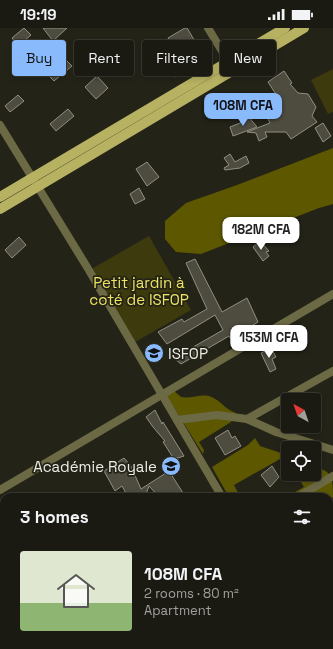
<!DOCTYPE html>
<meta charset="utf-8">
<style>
:root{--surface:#1b1a12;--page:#24231b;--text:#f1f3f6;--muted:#a0a19f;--line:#393832;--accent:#88bafc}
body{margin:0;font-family:"Space Grotesk",sans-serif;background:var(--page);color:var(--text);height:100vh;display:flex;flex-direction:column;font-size:15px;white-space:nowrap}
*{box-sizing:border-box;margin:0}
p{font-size:13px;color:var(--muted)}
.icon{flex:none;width:22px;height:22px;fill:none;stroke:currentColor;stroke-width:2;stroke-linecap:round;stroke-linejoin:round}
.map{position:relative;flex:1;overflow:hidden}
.details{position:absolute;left:0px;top:465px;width:333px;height:156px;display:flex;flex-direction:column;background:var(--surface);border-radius:12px 12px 0 0;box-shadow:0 2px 6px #0003,0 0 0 1px var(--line)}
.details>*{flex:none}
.top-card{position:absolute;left:12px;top:12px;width:309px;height:36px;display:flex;gap:8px}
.needle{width:26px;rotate:320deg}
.fabs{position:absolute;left:281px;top:365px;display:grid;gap:8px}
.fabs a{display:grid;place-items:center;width:40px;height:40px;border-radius:4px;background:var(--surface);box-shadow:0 2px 6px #0003,0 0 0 1px var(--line);font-size:20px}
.price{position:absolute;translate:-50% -34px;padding:0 9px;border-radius:8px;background:#fff;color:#222;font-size:13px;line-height:26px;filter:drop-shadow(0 1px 2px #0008)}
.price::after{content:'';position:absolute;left:50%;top:24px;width:12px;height:9px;margin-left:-6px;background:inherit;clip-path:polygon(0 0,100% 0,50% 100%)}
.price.current{background:var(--accent);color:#111}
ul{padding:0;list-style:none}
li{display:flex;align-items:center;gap:12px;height:100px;padding:0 20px}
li+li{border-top:1px solid var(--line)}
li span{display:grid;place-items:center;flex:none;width:112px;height:80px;border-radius:4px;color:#555}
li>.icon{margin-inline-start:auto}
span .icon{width:48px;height:48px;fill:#fffc;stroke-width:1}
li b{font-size:17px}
h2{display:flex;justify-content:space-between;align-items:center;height:48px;padding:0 20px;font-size:17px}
.pill{padding:0 14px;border-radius:4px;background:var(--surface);box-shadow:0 2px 6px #0003,0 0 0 1px var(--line);font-size:14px;line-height:36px}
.pill.current{background:var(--accent);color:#111}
.status{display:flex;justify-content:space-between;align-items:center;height:28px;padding:0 20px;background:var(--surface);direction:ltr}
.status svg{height:11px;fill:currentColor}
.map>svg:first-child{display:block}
.green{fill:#3d3a0e}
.water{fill:#5d5800}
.building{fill:#4d4c3f;stroke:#908f81}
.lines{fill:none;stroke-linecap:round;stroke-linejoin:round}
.street{stroke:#6c6a45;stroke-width:8}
.primary{stroke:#b7b162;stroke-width:10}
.labels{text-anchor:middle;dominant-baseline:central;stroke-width:3.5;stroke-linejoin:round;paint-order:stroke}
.park-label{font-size:15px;fill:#ede462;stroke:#242318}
.poi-label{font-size:15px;fill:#ecebe4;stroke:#242318;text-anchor:start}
</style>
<div class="status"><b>19:19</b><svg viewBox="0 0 49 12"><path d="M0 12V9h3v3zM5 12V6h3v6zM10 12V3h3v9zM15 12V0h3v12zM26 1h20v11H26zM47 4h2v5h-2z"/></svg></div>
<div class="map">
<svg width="333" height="621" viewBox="0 0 333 621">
<rect width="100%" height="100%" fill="#242318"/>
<g class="green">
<polygon points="333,41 333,84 328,86 311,52"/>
<polygon points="149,208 191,282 130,317 88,243"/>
</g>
<g class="water">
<polygon points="333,120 333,176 319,180 201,226 176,224 165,211 165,193 186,175 237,157"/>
<path d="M174 363 181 369C191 371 200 366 209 368 221 372 224 381 236 385L231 394 199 414 204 422 203 426 166 367Z"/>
<polygon points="255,410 260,418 287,427 234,457 240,469 229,469 212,439 248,417"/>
<path d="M314 439C333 443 333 451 333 469L329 472V469H286L304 459 296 446H314Z"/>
</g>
<g class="building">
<polygon points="24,0 31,7 18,18 12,10"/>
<polygon points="43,0 67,0 53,13"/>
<polygon points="185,0 187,0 199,20 202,18 208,29 175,49 169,38 180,31 168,10"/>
<polygon points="63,29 72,38 54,53 43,42"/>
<polygon points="284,43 292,55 290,56 298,65 308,66 316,79 312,88 317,94 291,111 286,104 265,104 267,109 259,113 256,105 247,104 270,95 268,91 272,83 266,75 277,68 268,54"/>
<polygon points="97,48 108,60 96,71 85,59"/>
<polygon points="18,67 24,73 10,84 5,78"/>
<polygon points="68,81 74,88 56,103 50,96"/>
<polygon points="248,88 257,99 233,108 230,99 240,95"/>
<polygon points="323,95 331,108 323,114 315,100"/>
<polygon points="230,126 235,134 246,128 249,135 240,140 225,142 224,140 229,137 224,130"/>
<polygon points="147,134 159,149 147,158 136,141"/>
<polygon points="139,160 145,171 135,176 130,166"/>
<polygon points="19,209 26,217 12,230 5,222"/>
<polygon points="260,213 269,223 266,224 269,228 263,233 253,219"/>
<polygon points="195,231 222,284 247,270 258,294 231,311 229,308 181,336 174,330 223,302 215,287 167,316 158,304 182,291 184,294 207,281 186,235"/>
<polygon points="271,320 276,329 272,331 276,341 270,344 261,325"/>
<polygon points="155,382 162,396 163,394 184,428 174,431 163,414 165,413 153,399 146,389"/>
<polygon points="228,402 232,410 235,408 241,418 225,427 215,410"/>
<polygon points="124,430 131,438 141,461 169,443 183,465 179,469 159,469 149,458 145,469 128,469 122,458 115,463 104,443"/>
<polygon points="272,438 279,449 270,459 261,447"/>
</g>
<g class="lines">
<g class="street">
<polyline points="208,0 231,38"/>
<polyline points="0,97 87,239 222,469"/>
<polyline points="247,391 333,343"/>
<polyline points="177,392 217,387 247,391 276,404 333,422"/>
<polyline points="0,462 333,266"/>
<polyline points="298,469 333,448"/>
<polyline points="329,614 333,612"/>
<polyline points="182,617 185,621"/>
<polyline points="65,621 73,617"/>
<polyline points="317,621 324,617"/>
</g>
<g class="primary">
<polyline points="0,169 285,0"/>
<polyline points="0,181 304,0"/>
</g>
</g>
<defs>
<g id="university-disc" transform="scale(1)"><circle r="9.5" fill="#88bafc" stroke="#242318"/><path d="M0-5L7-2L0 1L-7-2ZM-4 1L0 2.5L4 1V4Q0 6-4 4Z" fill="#111"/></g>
</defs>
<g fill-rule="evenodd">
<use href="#university-disc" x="154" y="325"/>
<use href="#university-disc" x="171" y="438"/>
</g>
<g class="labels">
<g class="park-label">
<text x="139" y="254">Petit jardin à<tspan x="139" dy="17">coté de ISFOP</tspan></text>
</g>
<g class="poi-label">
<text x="168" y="325">ISFOP</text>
<text x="157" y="438" text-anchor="end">Académie Royale</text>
</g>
</g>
</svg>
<div class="fabs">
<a><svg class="needle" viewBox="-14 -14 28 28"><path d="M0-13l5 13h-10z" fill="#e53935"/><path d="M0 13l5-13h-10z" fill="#a0a19f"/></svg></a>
<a><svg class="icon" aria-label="locate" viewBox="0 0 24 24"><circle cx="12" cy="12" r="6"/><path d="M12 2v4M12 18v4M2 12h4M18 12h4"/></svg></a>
</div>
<b class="price current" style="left:243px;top:99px">108M CFA</b>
<b class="price" style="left:261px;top:223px">182M CFA</b>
<b class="price" style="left:269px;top:331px">153M CFA</b>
<div class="top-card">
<a class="pill current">Buy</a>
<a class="pill">Rent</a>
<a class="pill">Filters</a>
<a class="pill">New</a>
</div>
<section class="details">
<h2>3 homes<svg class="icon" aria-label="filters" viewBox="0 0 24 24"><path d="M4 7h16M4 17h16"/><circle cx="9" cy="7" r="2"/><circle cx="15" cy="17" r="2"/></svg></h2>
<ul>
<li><span style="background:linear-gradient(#dfe7d0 65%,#8fb573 0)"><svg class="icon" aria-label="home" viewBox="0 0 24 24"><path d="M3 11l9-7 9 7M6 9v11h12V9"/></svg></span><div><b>108M CFA</b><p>2 rooms · 80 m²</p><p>Apartment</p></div></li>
</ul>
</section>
</div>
